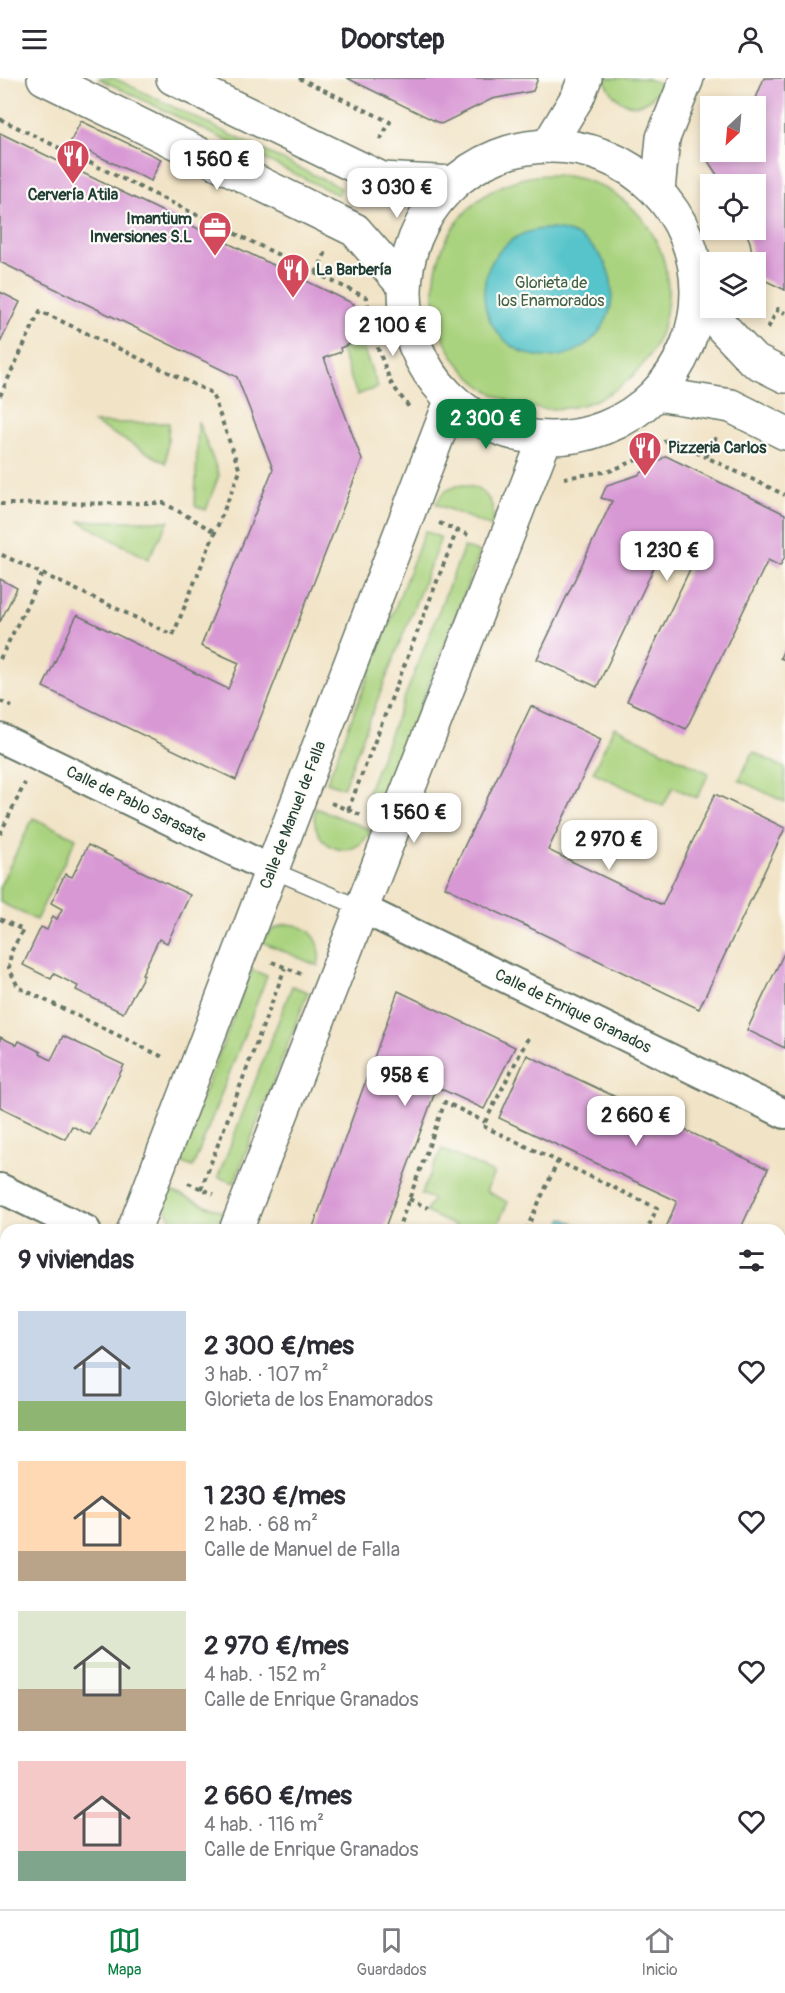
<!DOCTYPE html>
<html lang="es">
<meta charset="utf-8">
<style>
:root{--surface:#fff;--page:#f2f2f3;--text:#2b2b33;--muted:#7c7c81;--line:#e1e1e2;--accent:#0b8043}
body{margin:0;font-family:Pangolin,sans-serif;background:var(--page);color:var(--text);height:100vh;display:flex;flex-direction:column;font-size:22px;white-space:nowrap}
*{box-sizing:border-box;margin:0}
p{font-size:20px;color:var(--muted)}
.icon{flex:none;width:33px;height:33px;fill:none;stroke:currentColor;stroke-width:2;stroke-linecap:round;stroke-linejoin:round}
.map{position:relative;flex:1;overflow:hidden}
.sheet{position:absolute;left:0px;top:1146px;width:786px;height:686px;display:flex;flex-direction:column;background:var(--surface);border-radius:18px 18px 0 0;box-shadow:0 3px 9px #0003}
.sheet>*{flex:none}
.needle{width:39px;rotate:206deg}
.controls{position:absolute;left:700px;top:18px;display:grid;gap:12px}
.controls a{display:grid;place-items:center;width:66px;height:66px;border-radius:0px;background:var(--surface);box-shadow:0 3px 9px #0003;font-size:30px}
.price{position:absolute;translate:-50% -51px;padding:0 14px;border-radius:12px;background:#fff;color:#222;font-size:20px;line-height:39px;filter:drop-shadow(0 2px 3px #0008)}
.price::after{content:'';position:absolute;left:50%;top:36px;width:18px;height:14px;margin-left:-9px;background:inherit;clip-path:polygon(0 0,100% 0,50% 100%)}
.price.current{background:var(--accent);color:#fff}
ul{padding:0;list-style:none}
li{display:flex;align-items:center;gap:18px;height:150px;padding:0 18px}
li span{display:grid;place-items:center;flex:none;width:168px;height:120px;border-radius:0px;color:#555}
li>.icon{margin-inline-start:auto}
span .icon{width:72px;height:72px;fill:#fffc;stroke-width:1}
li b{font-size:26px}
h2{display:flex;justify-content:space-between;align-items:center;height:72px;padding:0 18px;font-size:26px}
header{display:flex;justify-content:space-between;align-items:center;height:78px;padding:0 18px;background:var(--surface);font-size:27px;font-weight:700}
.dock{display:flex;justify-content:space-around;align-items:center;height:84px;border-top:2px solid var(--line);background:var(--surface);font-size:16px;color:var(--muted)}
.dock a{display:grid;justify-items:center;gap:3px}
.dock .current{color:var(--accent)}
.map>svg:first-child{display:block}
.green{fill:#aad37f;stroke:#64885a;stroke-width:1.5}
.forest{fill:#87b56e;stroke:#537951;stroke-width:1.5}
.water{fill:#56c4ca;stroke:#3a807f;stroke-width:1.5}
.building{fill:#d898d4}
.lines{fill:none;stroke-linecap:round;stroke-linejoin:round}
.service-casing{stroke:#687767;stroke-width:18}
.minor-casing{stroke:#687767;stroke-width:32}
.tertiary-casing{stroke:#687767;stroke-width:36}
.path{stroke:#687767;stroke-width:4;stroke-dasharray:4.5 4.5;stroke-linecap:butt}
.service{stroke:#fff;stroke-width:15}
.minor{stroke:#fff;stroke-width:28}
.tertiary{stroke:#fff;stroke-width:33}
.labels{text-anchor:middle;dominant-baseline:central;stroke-width:4.5;stroke-linejoin:round;paint-order:stroke}
.poi-label{font-size:16px;font-weight:bold;fill:#1f3d34;stroke:#fdfcf7;text-anchor:start}
.park-label{font-size:16px;fill:#426247;stroke:#fdfcf7}
.street-label{font-size:16px;fill:#1f3d34;stroke:#fdfcf7}
</style>
<header><svg class="icon" aria-label="menu" viewBox="0 0 24 24"><path d="M4 6h16M4 12h16M4 18h16"/></svg>Doorstep<svg class="icon" aria-label="person" viewBox="0 0 24 24"><circle cx="12" cy="8" r="4"/><path d="M4 21q1-7 8-7t8 7"/></svg></header>
<div class="map">
<svg width="785" height="1831" viewBox="0 0 785 1831">
<rect width="100%" height="100%" fill="#fdfcf7"/>
<filter id="ink" filterUnits="userSpaceOnUse"><feTurbulence type="fractalNoise" baseFrequency=".0167" numOctaves="2"/><feDisplacementMap in="SourceGraphic" scale="12" xChannelSelector="R" yChannelSelector="G"/><feConvolveMatrix kernelMatrix="1 2 1 2 8 2 1 2 1" color-interpolation-filters="sRGB"/></filter>
<filter id="wash" filterUnits="userSpaceOnUse"><feTurbulence type="fractalNoise" baseFrequency=".008" numOctaves="4" result="noise"/><feDisplacementMap in="SourceGraphic" scale="24" xChannelSelector="R" yChannelSelector="G"/><feGaussianBlur stdDeviation="1.35" result="paint"/><feColorMatrix in="noise" values="0 0 0 0 0 0 0 0 0 0 0 0 0 0 0 0 0 1.4 0 .05"/><feComposite in="paint" operator="in"/></filter>
<g filter="url(#wash)">
<rect width="100%" height="100%" fill="#f1e3c6"/>
<g class="green">
<polygon points="98,0 114,0 341,110 338,117"/>
<path d="M604 0H645L662 6C644 37 617 32 604 0Z"/>
<circle cx="551" cy="214" r="117"/>
<polygon points="360,262 378,309 357,317 340,270"/>
<polygon points="198,343 219,397 206,432 195,428"/>
<polygon points="94,345 169,345 166,385"/>
<path d="M460 407C485 408 498 425 492 449L436 426C441 415 448 410 460 407Z"/>
<polygon points="79,443 169,443 148,481"/>
<polygon points="425,453 441,460 343,710 327,704"/>
<polygon points="464,469 480,475 382,726 365,720"/>
<polygon points="614,649 709,695 697,720 673,709 663,728 593,694"/>
<polygon points="753,674 785,690 785,724 739,702"/>
<path d="M315 730 371 752C353 789 308 769 315 730Z"/>
<polygon points="33,740 76,760 36,842 0,824 0,808"/>
<path d="M287 846C312 848 324 863 318 888L262 864C268 853 275 849 287 846Z"/>
<polygon points="252,892 267,898 193,1089 177,1083"/>
<polygon points="292,908 308,914 234,1105 218,1099"/>
<polygon points="442,1071 494,1095 486,1113 508,1124 495,1152 463,1152 426,1134 433,1121 421,1116"/>
<path d="M166 1111 223 1134C205 1170 158 1152 166 1111Z"/>
<polygon points="6,1419 6,1706 0,1704 0,1420"/>
<polygon points="6,1824 429,1826 440,1831 0,1831"/>
</g>
<polygon class="forest" points="780,1685 785,1687 785,1831 732,1831 720,1826 780,1826"/>
<g class="water">
<circle cx="548" cy="215" r="64"/>
<polygon points="563,1140 587,1152 557,1152"/>
</g>
<g id="blocks">
<g class="building">
<polygon points="347,0 538,0 533,13 492,21 441,46"/>
<polygon points="764,0 785,0 785,212 756,198 756,184 754,184 750,164 745,152 756,152 756,106 723,106 706,80 721,74 756,74 756,28 753,28"/>
<polygon points="81,43 161,81 151,103 70,65"/>
<polygon points="0,55 354,226 360,262 340,270 341,274 324,280 362,382 236,702 43,609 77,537 228,611 239,585 201,568 273,391 237,299 0,184"/>
<polygon points="0,214 20,224 0,265"/>
<polygon points="666,378 785,436 785,478 780,488 768,482 686,651 627,623 691,489 661,475 597,609 537,581 612,423 601,420 607,407 638,397"/>
<polygon points="0,501 17,510 0,544"/>
<polygon points="785,569 785,582 780,580"/>
<polygon points="531,628 601,661 548,772 662,827 715,716 785,750 699,931 445,809"/>
<polygon points="88,767 190,817 167,865 159,861 142,896 144,897 123,935 76,912 78,908 54,896 51,901 23,887 41,849 47,852 53,838 57,841 62,831 51,825 65,796 72,799"/>
<polygon points="785,873 785,970 747,952"/>
<polygon points="398,913 515,969 484,1031 437,1009 384,1152 312,1152"/>
<polygon points="63,958 124,987 90,1057 72,1048 65,1061 0,1029 0,959 17,967 19,963 41,974 40,976 51,982"/>
<polygon points="527,977 768,1091 740,1152 665,1152 677,1123 499,1040"/>
<polygon points="785,1197 785,1398 780,1408 780,1207"/>
<polygon points="780,1561 785,1564 785,1644 780,1642"/>
</g>
</g>
</g>
<g filter="url(#ink)">
<use href="#blocks" fill-opacity="0" stroke="#687767" stroke-width="1.5"/>
<g class="lines">
<g class="service-casing">
<polyline id="service" points="272,792 361,830"/>
</g>
<g class="minor-casing">
<g id="minor">
<polyline points="0,660 272,792"/>
<polyline points="361,830 785,1036"/>
<polyline points="0,1110 86,1152"/>
<polyline points="780,1488 785,1491"/>
<polyline points="553,1826 565,1831"/>
<polyline points="652,1826 663,1831"/>
</g>
</g>
<g class="tertiary-casing">
<g id="tertiary">
<polyline points="44,0 355,152 404,208"/>
<polyline points="173,0 382,101 453,105"/>
<polyline points="548,68 578,18 585,0"/>
<circle cx="551" cy="214" r="146"/>
<polyline points="658,113 663,60 687,0"/>
<polyline points="698,223 753,282 785,298"/>
<polyline points="657,316 731,328 785,355"/>
<polyline points="134,1152 451,323"/>
<polyline points="236,1152 545,361"/>
<polyline points="0,1385 6,1385"/>
<polyline points="0,1730 6,1731"/>
<polyline points="0,1788 6,1775"/>
</g>
</g>
<g class="path">
<polyline points="299,0 390,44 379,64"/>
<polyline points="0,41 367,220 374,260 391,305 411,332"/>
<polyline points="316,195 326,174"/>
<polyline points="768,250 778,231 785,235"/>
<polyline points="0,318 40,233 212,315 240,393 173,557 0,476"/>
<polyline points="716,359 706,379 785,417"/>
<polyline points="564,400 610,393 639,381 668,361 706,379"/>
<polyline points="0,426 164,425 215,454"/>
<polyline points="439,445 471,458"/>
<polyline points="0,581 42,497"/>
<polyline points="0,623 12,629"/>
<polyline points="331,725 363,738"/>
<polyline points="348,732 457,452"/>
<polyline points="0,756 25,705"/>
<polyline points="0,841 23,852 11,874 9,890 18,909 165,980"/>
<polyline points="272,884 301,896"/>
<polyline points="528,960 483,1048 657,1130 647,1152"/>
<polyline points="188,1105 214,1116"/>
<polyline points="201,1111 285,890"/>
<polyline points="409,1121 428,1130"/>
<polyline points="400,1152 398,1151 445,1024 485,1044"/>
<polyline points="526,1152 558,1083"/>
<polyline points="114,1826 126,1831"/>
<polyline points="66,1831 69,1826"/>
</g>
<use href="#service" class="service"/>
<use href="#minor" class="minor"/>
<use href="#tertiary" class="tertiary"/>
</g>
</g>
<defs>
<g id="restaurant-pin" transform="scale(1.725)"><path d="M0 17L-7.5 6A9.5 9.5 0 1 1 7.5 6Z" fill="#d1495b" stroke="#fdfcf7"/><path d="M-5-6h1v4h1v-4h1v4h1v-4h1v5L-1.5 .5V6h-2V.5L-5-1ZM5-6V6H3V1.5H1.5Q1.5-4 5-6Z" fill="#fff"/></g>
<g id="office-pin" transform="scale(1.725)"><path d="M0 17L-7.5 6A9.5 9.5 0 1 1 7.5 6Z" fill="#d1495b" stroke="#fdfcf7"/><path d="M-6-3h4V-5.5h4V-3h4V5H-6ZM-1-4.5V-3h2v-1.5ZM-6 0V1H6V0Z" fill="#fff"/></g>
</defs>
<g fill-rule="evenodd">
<use href="#restaurant-pin" x="73" y="78"/>
<use href="#office-pin" x="215" y="150"/>
<use href="#restaurant-pin" x="293" y="192"/>
<use href="#restaurant-pin" x="645" y="370"/>
</g>
<g class="labels">
<g class="poi-label">
<text x="73" y="117" text-anchor="middle">Cervería Atila</text>
<text x="192" y="141" text-anchor="end">Imantium<tspan x="192" dy="18">Inversiones S.L</tspan></text>
<text x="316" y="192">La Barbería</text>
<text x="668" y="370">Pizzeria Carlos</text>
</g>
<g class="park-label">
<text x="551" y="205">Glorieta de<tspan x="551" dy="18">los Enamorados</tspan></text>
</g>
<g class="street-label">
<text transform="translate(136 726) rotate(26)">Calle de Pablo Sarasate</text>
<text transform="translate(293 737) rotate(-69)">Calle de Manuel de Falla</text>
<text transform="translate(573 933) rotate(26)">Calle de Enrique Granados</text>
</g>
</g>
</svg>
<div class="controls">
<a><svg class="needle" viewBox="-14 -14 28 28"><path d="M0-13l5 13h-10z" fill="#e53935"/><path d="M0 13l5-13h-10z" fill="#7c7c81"/></svg></a>
<a><svg class="icon" aria-label="locate" viewBox="0 0 24 24"><circle cx="12" cy="12" r="6"/><path d="M12 2v4M12 18v4M2 12h4M18 12h4"/></svg></a>
<a><svg class="icon" aria-label="layers" viewBox="0 0 24 24"><path d="M12 4l9 5-9 5-9-5zM3 14l9 5 9-5"/></svg></a>
</div>
<b class="price" style="left:217px;top:113px">1 560 €</b>
<b class="price" style="left:397px;top:141px">3 030 €</b>
<b class="price" style="left:393px;top:279px">2 100 €</b>
<b class="price current" style="left:486px;top:372px">2 300 €</b>
<b class="price" style="left:667px;top:504px">1 230 €</b>
<b class="price" style="left:414px;top:766px">1 560 €</b>
<b class="price" style="left:609px;top:793px">2 970 €</b>
<b class="price" style="left:405px;top:1029px">958 €</b>
<b class="price" style="left:636px;top:1069px">2 660 €</b>
<section class="sheet">
<h2>9 viviendas<svg class="icon" aria-label="filters" viewBox="0 0 24 24"><path d="M4 7h16M4 17h16"/><circle cx="9" cy="7" r="2"/><circle cx="15" cy="17" r="2"/></svg></h2>
<ul>
<li><span style="background:linear-gradient(#c9d6e8 75%,#8fb573 0)"><svg class="icon" aria-label="home" viewBox="0 0 24 24"><path d="M3 11l9-7 9 7M6 9v11h12V9"/></svg></span><div><b>2 300 €/mes</b><p>3 hab. · 107 m²</p><p>Glorieta de los Enamorados</p></div><svg class="icon" aria-label="heart" viewBox="0 0 24 24"><path d="M12 20l-8-8c-3-5 5-10 8-4 3-6 11-1 8 4z"/></svg></li>
<li><span style="background:linear-gradient(#ffd9b3 75%,#b9a48a 0)"><svg class="icon" aria-label="home" viewBox="0 0 24 24"><path d="M3 11l9-7 9 7M6 9v11h12V9"/></svg></span><div><b>1 230 €/mes</b><p>2 hab. · 68 m²</p><p>Calle de Manuel de Falla</p></div><svg class="icon" aria-label="heart" viewBox="0 0 24 24"><path d="M12 20l-8-8c-3-5 5-10 8-4 3-6 11-1 8 4z"/></svg></li>
<li><span style="background:linear-gradient(#dfe7d0 65%,#b9a48a 0)"><svg class="icon" aria-label="home" viewBox="0 0 24 24"><path d="M3 11l9-7 9 7M6 9v11h12V9"/></svg></span><div><b>2 970 €/mes</b><p>4 hab. · 152 m²</p><p>Calle de Enrique Granados</p></div><svg class="icon" aria-label="heart" viewBox="0 0 24 24"><path d="M12 20l-8-8c-3-5 5-10 8-4 3-6 11-1 8 4z"/></svg></li>
<li><span style="background:linear-gradient(#f6c9c9 75%,#7fa58c 0)"><svg class="icon" aria-label="home" viewBox="0 0 24 24"><path d="M3 11l9-7 9 7M6 9v11h12V9"/></svg></span><div><b>2 660 €/mes</b><p>4 hab. · 116 m²</p><p>Calle de Enrique Granados</p></div><svg class="icon" aria-label="heart" viewBox="0 0 24 24"><path d="M12 20l-8-8c-3-5 5-10 8-4 3-6 11-1 8 4z"/></svg></li>
</ul>
</section>
</div>
<nav class="dock">
<a class="current"><svg class="icon" aria-label="map" viewBox="0 0 24 24"><path d="M3 6l6-2 6 2 6-2v14l-6 2-6-2-6 2zM9 4v14M15 6v14"/></svg>Mapa</a>
<a><svg class="icon" aria-label="saved" viewBox="0 0 24 24"><path d="M7 4h10v16l-5-4-5 4z"/></svg>Guardados</a>
<a><svg class="icon" aria-label="home" viewBox="0 0 24 24"><path d="M3 11l9-7 9 7M6 9v11h12V9"/></svg>Inicio</a>
</nav>
